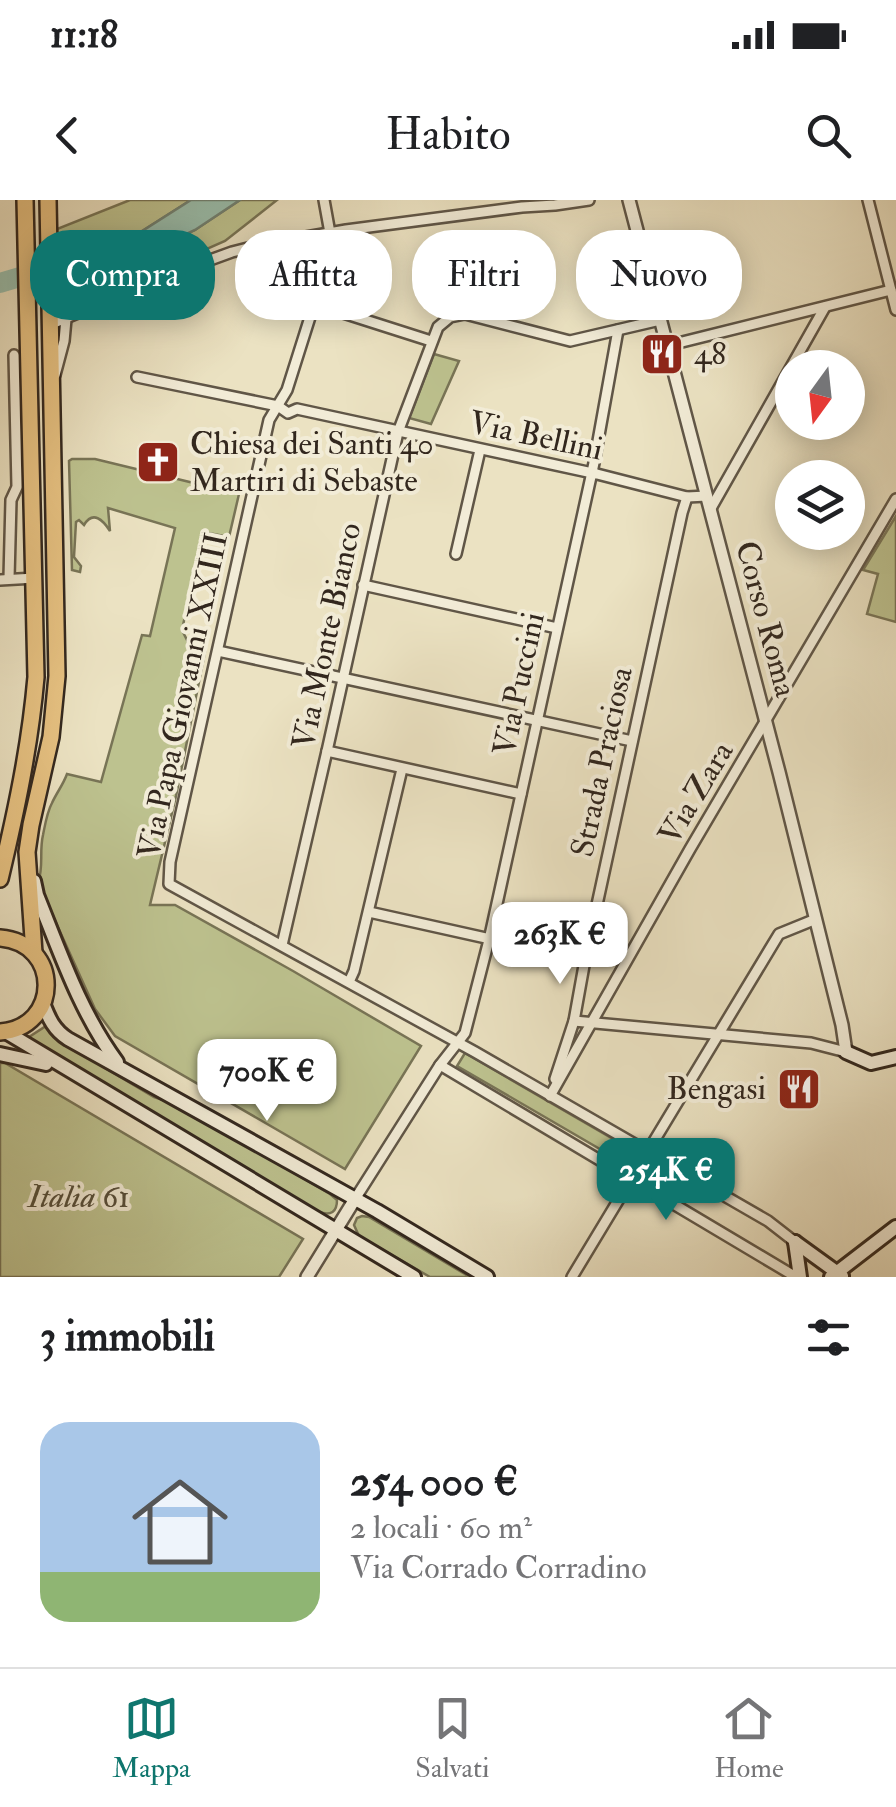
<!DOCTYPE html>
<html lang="it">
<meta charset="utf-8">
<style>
:root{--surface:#fff;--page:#f6f6f6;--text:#202124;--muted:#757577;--line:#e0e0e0;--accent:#0f766e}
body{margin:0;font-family:"IM FELL Double Pica",serif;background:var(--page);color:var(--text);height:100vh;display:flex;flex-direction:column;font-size:38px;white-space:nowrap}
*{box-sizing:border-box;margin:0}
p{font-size:32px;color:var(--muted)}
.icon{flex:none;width:55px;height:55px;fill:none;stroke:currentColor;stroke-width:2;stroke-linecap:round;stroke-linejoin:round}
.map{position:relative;height:1077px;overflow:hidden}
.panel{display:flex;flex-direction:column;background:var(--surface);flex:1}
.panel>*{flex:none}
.banner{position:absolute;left:30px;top:30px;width:838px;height:90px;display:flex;gap:20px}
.needle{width:65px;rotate:195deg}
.buttons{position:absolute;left:775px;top:150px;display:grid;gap:20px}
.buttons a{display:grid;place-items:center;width:90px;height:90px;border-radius:50%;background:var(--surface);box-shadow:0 5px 25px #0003;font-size:50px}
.price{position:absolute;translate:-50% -85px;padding:0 22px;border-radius:20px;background:#fff;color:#222;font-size:32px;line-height:65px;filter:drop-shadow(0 2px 5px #0008)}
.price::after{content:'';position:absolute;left:50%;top:60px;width:30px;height:22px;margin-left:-15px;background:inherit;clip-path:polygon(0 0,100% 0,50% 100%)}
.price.active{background:var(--accent);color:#fff}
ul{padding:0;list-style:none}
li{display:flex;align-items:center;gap:30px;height:250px;padding:0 40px}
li+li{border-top:2px solid var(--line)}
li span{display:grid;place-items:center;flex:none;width:280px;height:200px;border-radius:30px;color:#555}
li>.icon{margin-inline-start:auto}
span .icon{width:120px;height:120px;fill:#fffc;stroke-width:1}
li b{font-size:42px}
h2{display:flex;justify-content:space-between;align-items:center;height:120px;padding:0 40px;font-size:42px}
.pill{padding:0 35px;border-radius:40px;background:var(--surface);box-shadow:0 5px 25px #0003;font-size:35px;line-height:90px}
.pill.active{background:var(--accent);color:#fff}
.status{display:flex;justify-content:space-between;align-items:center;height:70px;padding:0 50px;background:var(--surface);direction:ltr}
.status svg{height:28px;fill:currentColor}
header{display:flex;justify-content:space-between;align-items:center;height:130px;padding:0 40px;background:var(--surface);font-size:45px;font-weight:600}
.menu{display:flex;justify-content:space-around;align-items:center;height:140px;border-top:2px solid var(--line);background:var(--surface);font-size:28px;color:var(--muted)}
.menu a{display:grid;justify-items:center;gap:5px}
.menu .active{color:var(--accent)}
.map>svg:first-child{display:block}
.green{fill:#bdc28f;stroke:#787456;stroke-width:2.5}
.water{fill:#99bfae;stroke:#708274;stroke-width:2.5}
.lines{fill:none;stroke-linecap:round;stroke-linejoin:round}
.river{stroke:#99bfae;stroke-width:20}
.minor-casing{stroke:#605647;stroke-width:14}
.tertiary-casing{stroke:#605647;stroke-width:16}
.secondary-casing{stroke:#32271e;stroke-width:18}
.primary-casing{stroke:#32271e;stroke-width:20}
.minor{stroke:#f2ecd7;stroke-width:9}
.tertiary{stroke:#f2ecd7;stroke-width:11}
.secondary{stroke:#f2ecd7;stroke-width:12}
.primary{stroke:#e6c181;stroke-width:15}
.labels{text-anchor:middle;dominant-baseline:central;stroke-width:8;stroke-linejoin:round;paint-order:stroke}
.poi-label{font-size:32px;fill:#32271e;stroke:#f2ecd7;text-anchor:start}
.street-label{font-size:32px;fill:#32271e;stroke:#f2ecd7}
.park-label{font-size:32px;font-style:italic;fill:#554e3a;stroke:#f2ecd7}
</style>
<div class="status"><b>11:18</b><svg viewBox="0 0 49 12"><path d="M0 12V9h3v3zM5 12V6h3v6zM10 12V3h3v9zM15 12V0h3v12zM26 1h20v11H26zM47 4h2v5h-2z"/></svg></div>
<header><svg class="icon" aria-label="back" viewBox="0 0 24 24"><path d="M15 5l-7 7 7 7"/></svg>Habito<svg class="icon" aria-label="search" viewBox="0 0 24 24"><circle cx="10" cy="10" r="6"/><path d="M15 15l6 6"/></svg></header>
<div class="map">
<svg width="896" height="1077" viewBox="0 0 896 1077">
<rect width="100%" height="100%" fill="#ebe2c2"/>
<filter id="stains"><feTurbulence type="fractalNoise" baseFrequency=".002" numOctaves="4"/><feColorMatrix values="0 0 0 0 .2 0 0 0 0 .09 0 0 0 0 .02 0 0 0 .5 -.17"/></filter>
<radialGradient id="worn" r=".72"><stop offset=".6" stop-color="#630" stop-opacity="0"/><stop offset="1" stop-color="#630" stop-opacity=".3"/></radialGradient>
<g class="green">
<polygon points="130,0 191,0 139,33 95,40 79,34 58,42 57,29"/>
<polygon points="240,0 277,0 225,41 61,113 58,74 69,77 141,55 195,30"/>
<polygon points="434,154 459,161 431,224 409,218"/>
<path d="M72 259H95L239 294 229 337 203 332 182 430 190 446 205 452 176 596 150 705H175L293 771 421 846 345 969 115 836 95 809 38 683C44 667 39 652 43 635 45 625 47 612 52 603 57 592 63 585 67 574L101 582 142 435 150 436 175 328 108 308 110 331C103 320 93 310 84 325L79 320 76 322 74 357 81 366 80 372 72 370 69 261Z"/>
<polygon points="896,316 896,422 867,414 878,374 863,370"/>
<path d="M46 826 55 838 154 897 178 905 330 994 337 1000C337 1012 331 1016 319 1012L26 839Z"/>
<polygon points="465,853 632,950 624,963 457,866"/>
<polygon points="0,863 5,863 303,1039 279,1077 0,1077"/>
<polygon points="362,1016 369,1017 470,1077 430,1077 359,1036 354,1025 357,1018"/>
</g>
<polygon class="water" points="191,0 240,0 195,30 141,55 69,77 58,74 58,42 79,34 95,40 139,33"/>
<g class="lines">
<polyline class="river" points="0,83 84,58"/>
<g class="minor-casing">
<g id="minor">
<polyline points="324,0 330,33 329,57 287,190 269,220 170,662 169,684 475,852 768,1021 795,1042"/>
<polyline points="868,0 896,110"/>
<polyline points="315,104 431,141"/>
<polyline points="49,125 169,75 232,52 260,45 346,30 522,7 555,5 589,0"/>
<polyline points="666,146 891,90"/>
<polyline points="55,175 64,141 66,119"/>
<polyline points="137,177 278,206 288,213 297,209 597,274 687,297 707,296"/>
<polyline points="710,310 825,107"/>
<polyline points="456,354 480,250"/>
<polyline points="9,378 11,300 17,287 14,155"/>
<polyline points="0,380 35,378"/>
<polyline points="363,385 557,428"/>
<polyline points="218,451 632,541"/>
<polyline points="327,551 521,594"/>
<polyline points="369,712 585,760"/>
<polyline points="282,745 327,551 398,232 438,127 450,117 465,114 570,141 660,120"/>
<polyline points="349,782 354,771 402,569"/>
<polyline points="574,821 811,843 846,852"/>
<polyline points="440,865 796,1077"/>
<polyline points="555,879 574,821 585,760 682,313 687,297"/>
<polyline points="550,896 690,649 896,299"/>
<polyline points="355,999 440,865 465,833 489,740 594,263 618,130"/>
<polyline points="572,1077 779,734 816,719"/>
</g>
</g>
<g class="tertiary-casing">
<g id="tertiary">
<polyline points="629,0 779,572 842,825 846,852"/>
<polyline points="307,1077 355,999"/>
</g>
</g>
<g class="secondary-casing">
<g id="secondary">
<path d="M34 681 37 695C60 752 80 812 117 862"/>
<path d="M43 803C49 819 54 830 68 839L377 1011 487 1077"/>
<polyline points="6,832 414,1077"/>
<polyline points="846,852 871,863 896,857"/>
<polyline points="0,854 46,864"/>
<polyline points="795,1042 842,1076"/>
<polyline points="795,1042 800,1077"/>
<polyline points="831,1077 896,1027"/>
</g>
</g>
<g class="primary-casing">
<g id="primary">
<path d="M0 679C16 612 30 546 36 477L25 0"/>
<path d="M0 738C62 743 61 828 0 832"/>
<polyline points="34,753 27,652 31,625 51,537 57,476 48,0"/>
</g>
</g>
<use href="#minor" class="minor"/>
<use href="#tertiary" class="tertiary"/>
<use href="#secondary" class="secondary"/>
<use href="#primary" class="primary"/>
</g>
<defs>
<g id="restaurant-square" transform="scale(2.25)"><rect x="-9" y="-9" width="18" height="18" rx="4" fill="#8f2418" stroke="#f2ecd7"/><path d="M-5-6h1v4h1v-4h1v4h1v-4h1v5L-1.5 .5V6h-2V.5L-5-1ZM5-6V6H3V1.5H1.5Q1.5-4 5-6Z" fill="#fff"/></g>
<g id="church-square" transform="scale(2.25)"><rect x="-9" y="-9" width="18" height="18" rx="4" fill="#8f2418" stroke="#f2ecd7"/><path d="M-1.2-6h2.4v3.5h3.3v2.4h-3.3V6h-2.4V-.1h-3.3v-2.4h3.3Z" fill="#fff"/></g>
</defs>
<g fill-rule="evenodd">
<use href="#restaurant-square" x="662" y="154"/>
<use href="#church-square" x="158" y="262"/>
<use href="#restaurant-square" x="799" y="889"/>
</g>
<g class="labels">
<g class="poi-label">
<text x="694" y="154">48</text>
<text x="190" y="244">Chiesa dei Santi 40<tspan x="190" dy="37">Martiri di Sebaste</tspan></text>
<text x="766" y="889" text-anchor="end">Bengasi</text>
</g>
<g class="street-label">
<text transform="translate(536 236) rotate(12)">Via Bellini</text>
<text transform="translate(766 419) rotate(75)">Corso Roma</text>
<text transform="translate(327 436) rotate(-78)">Via Monte Bianco</text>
<text transform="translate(519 484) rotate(-78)">Via Puccini</text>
<text transform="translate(183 496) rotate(-78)">Via Papa Giovanni XXIII</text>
<text transform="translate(602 562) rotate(-78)">Strada Praciosa</text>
<text transform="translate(696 593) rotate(-59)">Via Zara</text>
</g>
<g class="park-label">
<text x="79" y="997">Italia 61</text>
</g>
</g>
<rect width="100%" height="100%" filter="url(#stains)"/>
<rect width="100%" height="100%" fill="url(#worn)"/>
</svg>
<div class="buttons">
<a><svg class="needle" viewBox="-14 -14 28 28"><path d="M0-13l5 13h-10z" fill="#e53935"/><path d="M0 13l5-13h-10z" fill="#757577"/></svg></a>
<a><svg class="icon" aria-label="layers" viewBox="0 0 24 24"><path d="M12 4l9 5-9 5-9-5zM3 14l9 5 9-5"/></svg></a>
</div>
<b class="price" style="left:560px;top:787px">263K €</b>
<b class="price" style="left:267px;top:924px">700K €</b>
<b class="price active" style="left:666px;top:1023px">254K €</b>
<div class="banner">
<a class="pill active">Compra</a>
<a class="pill">Affitta</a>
<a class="pill">Filtri</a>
<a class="pill">Nuovo</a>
</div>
</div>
<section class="panel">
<h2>3 immobili<svg class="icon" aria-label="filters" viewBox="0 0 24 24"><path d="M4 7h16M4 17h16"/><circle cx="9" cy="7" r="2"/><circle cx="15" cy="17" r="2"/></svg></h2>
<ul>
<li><span style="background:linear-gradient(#a9c7e8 75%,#8fb573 0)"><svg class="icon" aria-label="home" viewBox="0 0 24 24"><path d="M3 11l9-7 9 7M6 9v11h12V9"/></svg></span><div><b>254 000 €</b><p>2 locali · 60 m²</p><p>Via Corrado Corradino</p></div></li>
</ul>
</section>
<nav class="menu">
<a class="active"><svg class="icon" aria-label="map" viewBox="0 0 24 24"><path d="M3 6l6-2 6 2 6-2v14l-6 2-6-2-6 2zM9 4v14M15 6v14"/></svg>Mappa</a>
<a><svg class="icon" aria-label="saved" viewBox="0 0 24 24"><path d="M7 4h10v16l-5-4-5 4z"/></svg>Salvati</a>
<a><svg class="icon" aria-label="home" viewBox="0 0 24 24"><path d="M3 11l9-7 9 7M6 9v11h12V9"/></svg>Home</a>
</nav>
